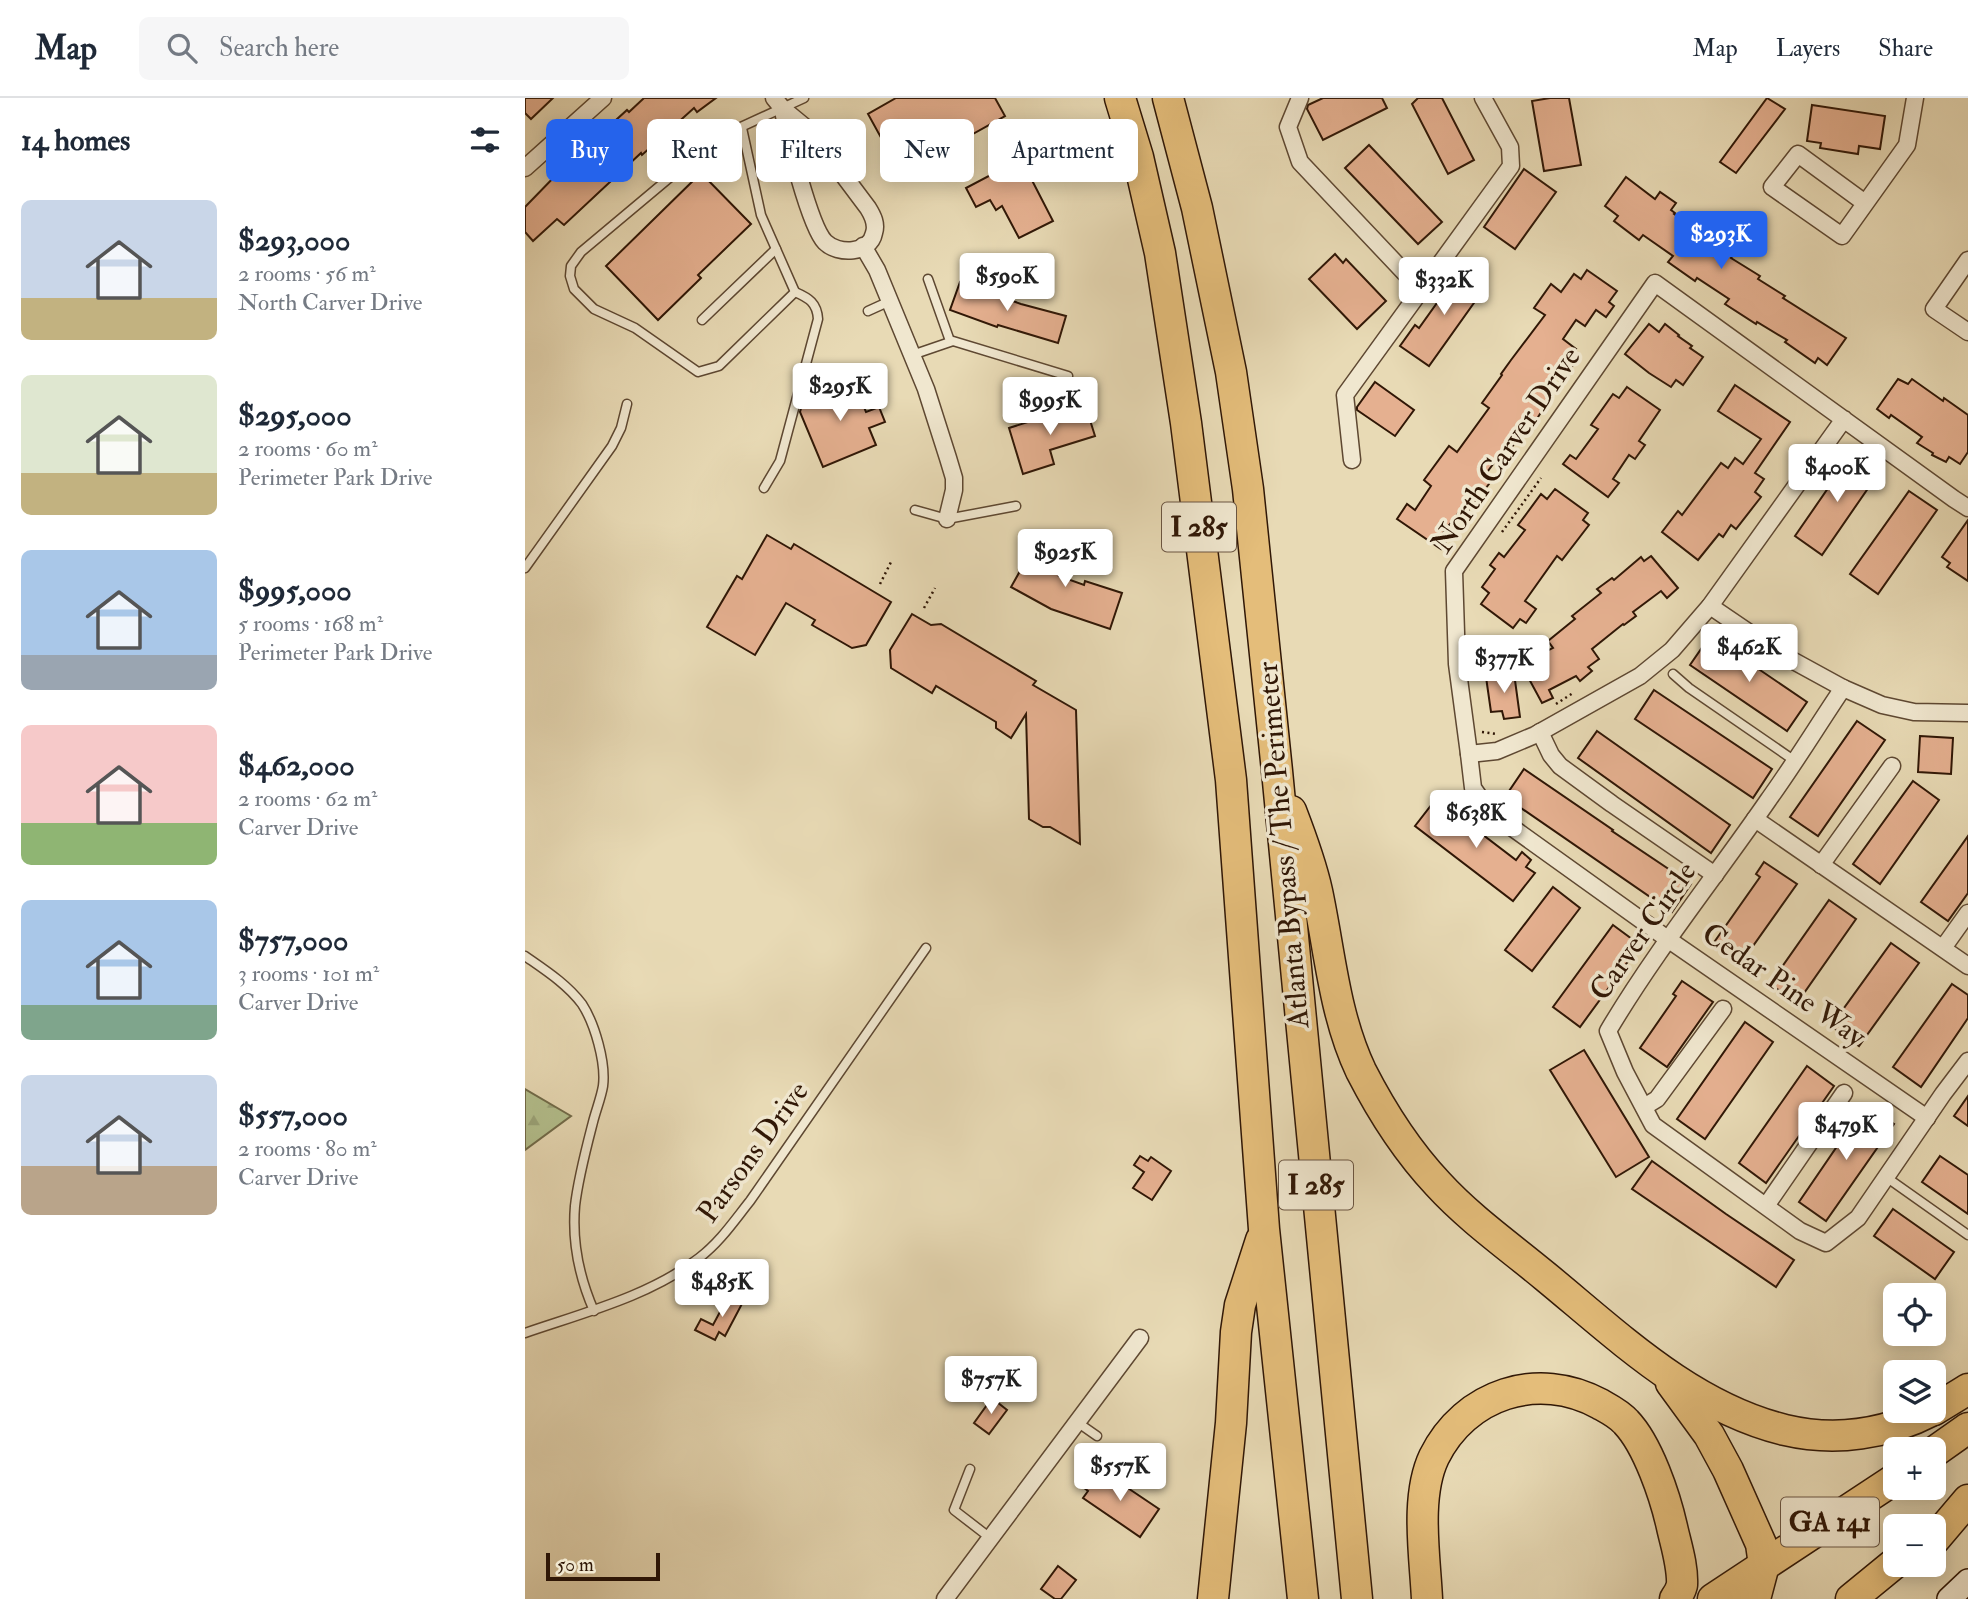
<!DOCTYPE html>
<meta charset="utf-8">
<style>
:root{--surface:#fff;--page:#f6f6f7;--text:#1f2937;--muted:#747a83;--line:#e0e1e3;--accent:#2563eb}
body{margin:0;font-family:"IM FELL Double Pica",serif;background:var(--page);color:var(--text);height:100vh;display:flex;flex-direction:column;font-size:26px;white-space:nowrap}
*{box-sizing:border-box;margin:0}
p{font-size:23px;color:var(--muted)}
.icon{flex:none;width:38px;height:38px;fill:none;stroke:currentColor;stroke-width:2;stroke-linecap:round;stroke-linejoin:round}
.map{position:relative;flex:1;overflow:hidden}
.panel{display:flex;flex-direction:column;background:var(--surface);width:525px}
.panel>*{flex:none}
.top-card{position:absolute;left:21px;top:21px;width:665px;height:63px;display:flex;gap:14px}
.controls{position:absolute;left:1358px;top:1185px;display:grid;gap:14px}
.controls a{display:grid;place-items:center;width:63px;height:63px;border-radius:10px;background:var(--surface);box-shadow:0 4px 18px #0003;font-size:35px}
.scale{position:absolute;left:21px;bottom:18px;width:114px;box-sizing:border-box;padding-left:7px;border:4px solid #301706;border-top:0;font-size:19px;line-height:24px;white-space:nowrap;color:#301706;-webkit-text-stroke:5px #f0e7cf;paint-order:stroke}
.price{position:absolute;translate:-50% -60px;padding:0 16px;border-radius:7px;background:#fff;color:#222;font-size:23px;line-height:46px;filter:drop-shadow(0 2px 4px #0008)}
.price::after{content:'';position:absolute;left:50%;top:42px;width:21px;height:16px;margin-left:-10px;background:inherit;clip-path:polygon(0 0,100% 0,50% 100%)}
.price.on{background:var(--accent);color:#fff}
ul{padding:0;list-style:none}
li{display:flex;align-items:center;gap:21px;height:175px;padding:0 21px}
li span{display:grid;place-items:center;flex:none;width:196px;height:140px;border-radius:10px;color:#555}
li>.icon{margin-inline-start:auto}
span .icon{width:84px;height:84px;fill:#fffc;stroke-width:1}
li b{font-size:30px}
h2{display:flex;justify-content:space-between;align-items:center;height:84px;padding:0 21px;font-size:30px}
.chip{padding:0 24px;border-radius:10px;background:var(--surface);box-shadow:0 4px 18px #0003;font-size:24px;line-height:63px}
.chip.on{background:var(--accent);color:#fff}
header{display:flex;align-items:center;gap:42px;box-sizing:border-box;height:98px;padding:0 35px;background:var(--surface);border-bottom:2px solid var(--line)}
header strong{font-size:33px}
nav{display:flex;gap:38px;margin-inline-start:auto;font-size:24px}
.search{width:490px;height:63px;background:var(--page);display:flex;align-items:center;gap:18px;box-sizing:border-box;padding:0 24px;border-radius:10px;color:var(--muted);font-size:26px}
main{display:flex;flex:1;min-height:0}
.map>svg:first-child{display:block}
.forest{fill:url(#forest-firs);stroke:#726c4a;stroke-width:2}
.building{fill:#e5b090;stroke:#301706;stroke-width:2}
.lines{fill:none;stroke-linecap:round;stroke-linejoin:round}
.lane-casing{stroke:#5e4832;stroke-width:11}
.street-casing{stroke:#5e4832;stroke-width:19}
.secondary-casing{stroke:#301706;stroke-width:26}
.highway-casing{stroke:#301706;stroke-width:33}
.path{stroke:#301706;stroke-width:2.5;stroke-dasharray:2 3.5;stroke-linecap:butt}
.lane{stroke:#f0e7cf;stroke-width:8}
.street{stroke:#f0e7cf;stroke-width:16}
.secondary{stroke:#f0e7cf;stroke-width:23}
.highway{stroke:#e4bd7a;stroke-width:30}
.labels{text-anchor:middle;dominant-baseline:central;stroke-width:7;stroke-linejoin:round;paint-order:stroke}
.shield{fill:#f0e7cf;stroke:#6a5542;stroke-width:2}
.shield-label{font-size:28px;font-weight:bold;fill:#301706}
.street-label{font-size:30px;fill:#301706;stroke:#f0e7cf}
</style>
<header>
<strong>Map</strong>
<div class="search"><svg class="icon" aria-label="search" viewBox="0 0 24 24"><circle cx="10" cy="10" r="6"/><path d="M15 15l6 6"/></svg>Search here</div>
<nav><a>Map</a><a>Layers</a><a>Share</a></nav>
</header>
<main>
<section class="panel">
<h2>14 homes<svg class="icon" aria-label="filters" viewBox="0 0 24 24"><path d="M4 7h16M4 17h16"/><circle cx="9" cy="7" r="2"/><circle cx="15" cy="17" r="2"/></svg></h2>
<ul>
<li><span style="background:linear-gradient(#c9d6e8 70%,#c2b280 0)"><svg class="icon" aria-label="home" viewBox="0 0 24 24"><path d="M3 11l9-7 9 7M6 9v11h12V9"/></svg></span><div><b>$293,000</b><p>2 rooms · 56 m²</p><p>North Carver Drive</p></div></li>
<li><span style="background:linear-gradient(#dfe7d0 70%,#c2b280 0)"><svg class="icon" aria-label="home" viewBox="0 0 24 24"><path d="M3 11l9-7 9 7M6 9v11h12V9"/></svg></span><div><b>$295,000</b><p>2 rooms · 60 m²</p><p>Perimeter Park Drive</p></div></li>
<li><span style="background:linear-gradient(#a9c7e8 75%,#9aa5b1 0)"><svg class="icon" aria-label="home" viewBox="0 0 24 24"><path d="M3 11l9-7 9 7M6 9v11h12V9"/></svg></span><div><b>$995,000</b><p>5 rooms · 168 m²</p><p>Perimeter Park Drive</p></div></li>
<li><span style="background:linear-gradient(#f6c9c9 70%,#8fb573 0)"><svg class="icon" aria-label="home" viewBox="0 0 24 24"><path d="M3 11l9-7 9 7M6 9v11h12V9"/></svg></span><div><b>$462,000</b><p>2 rooms · 62 m²</p><p>Carver Drive</p></div></li>
<li><span style="background:linear-gradient(#a9c7e8 75%,#7fa58c 0)"><svg class="icon" aria-label="home" viewBox="0 0 24 24"><path d="M3 11l9-7 9 7M6 9v11h12V9"/></svg></span><div><b>$757,000</b><p>3 rooms · 101 m²</p><p>Carver Drive</p></div></li>
<li><span style="background:linear-gradient(#c9d6e8 65%,#b9a48a 0)"><svg class="icon" aria-label="home" viewBox="0 0 24 24"><path d="M3 11l9-7 9 7M6 9v11h12V9"/></svg></span><div><b>$557,000</b><p>2 rooms · 80 m²</p><p>Carver Drive</p></div></li>
</ul>
</section>
<div class="map">
<svg width="1443" height="1501" viewBox="0 0 1443 1501">
<defs>
<pattern id="forest-firs" width="22" height="20" patternUnits="userSpaceOnUse" patternTransform="scale(1.75)"><rect width="22" height="20" fill="#b4c08e"/><path d="M5 1l3.5 6h-7zM16 11l3.5 6h-7z" fill="#9ba479"/></pattern>
</defs>
<rect width="100%" height="100%" fill="#e8dab5"/>
<filter id="stains"><feTurbulence type="fractalNoise" baseFrequency=".00286" numOctaves="4"/><feColorMatrix values="0 0 0 0 .2 0 0 0 0 .09 0 0 0 0 .02 0 0 0 .5 -.17"/></filter>
<radialGradient id="worn" r=".72"><stop offset=".6" stop-color="#630" stop-opacity="0"/><stop offset="1" stop-color="#630" stop-opacity=".3"/></radialGradient>
<polygon class="forest" points="0,991 46,1018 0,1052"/>
<g class="building">
<polygon points="0,0 28,0 6,21 0,15"/>
<polygon points="119,0 191,0 172,14 169,10 117,57 116,55 39,127 32,121 8,143 0,134 0,109 35,73 102,12 104,14"/>
<polygon points="371,0 470,0 480,18 376,76 343,16"/>
<polygon points="798,0 857,0 862,10 798,42 782,11 783,7"/>
<polygon points="893,0 917,0 949,62 923,76 887,6"/>
<polygon points="1025,0 1044,0 1056,67 1019,73 1007,3"/>
<polygon points="1242,0 1260,11 1211,75 1195,64"/>
<polygon points="1287,7 1360,18 1355,51 1334,48 1333,56 1295,50 1296,45 1282,43"/>
<polygon points="844,47 917,124 893,146 820,70"/>
<polygon points="496,61 528,123 494,140 477,108 471,112 465,102 451,109 441,90"/>
<polygon points="999,71 1031,94 990,151 959,129"/>
<polygon points="176,75 226,126 173,177 176,180 133,222 81,168"/>
<polygon points="1101,79 1130,101 1135,94 1151,105 1146,112 1150,115 1149,116 1184,142 1188,136 1212,151 1206,160 1235,178 1233,181 1260,198 1258,200 1321,240 1302,267 1293,260 1290,265 1260,244 1262,242 1232,224 1231,226 1200,206 1204,201 1172,180 1170,183 1143,164 1148,158 1118,137 1114,142 1089,123 1093,118 1080,108"/>
<polygon points="810,156 818,165 821,161 861,203 832,231 784,181"/>
<polygon points="1062,172 1092,193 1084,204 1089,208 1081,219 1071,212 1060,228 1051,222 1038,241 1051,251 1043,262 1049,266 1040,278 1034,274 1021,293 1027,298 1009,325 1000,337 997,335 984,353 980,350 960,377 967,382 944,412 938,409 918,435 924,439 916,451 872,421 882,406 890,412 906,388 899,382 924,348 932,354 964,310 957,305 977,277 976,276 986,262 1020,217 1009,210 1026,186 1036,194 1049,176 1056,181"/>
<polygon points="927,173 935,179 940,173 961,188 904,268 875,248 890,227 894,230 914,202 909,199"/>
<polygon points="435,184 496,206 541,218 533,245 473,227 472,229 425,212"/>
<polygon points="1124,226 1134,234 1140,226 1154,237 1153,238 1167,248 1165,250 1178,259 1158,287 1151,282 1146,289 1124,275 1100,256"/>
<polygon points="1373,281 1383,286 1387,281 1418,303 1419,300 1443,317 1443,354 1435,366 1424,359 1421,364 1407,357 1408,355 1392,345 1397,339 1366,317 1364,320 1352,311"/>
<polygon points="328,282 341,314 354,309 360,324 344,330 351,347 298,369 275,314 278,303"/>
<polygon points="850,284 889,312 870,338 832,312 832,309"/>
<polygon points="1210,287 1265,324 1230,375 1239,381 1230,394 1236,399 1211,431 1206,427 1198,439 1194,436 1173,462 1137,434 1153,413 1157,417 1196,365 1203,370 1210,360 1218,366 1236,341 1193,313"/>
<polygon points="1102,289 1135,312 1114,343 1120,347 1110,361 1104,357 1088,381 1094,385 1083,399 1038,366 1045,357 1051,361 1073,331 1066,327 1088,296 1094,300"/>
<polygon points="560,306 570,338 525,352 529,366 498,376 484,330"/>
<polygon points="1328,354 1355,373 1297,457 1270,438"/>
<polygon points="1030,391 1063,415 1058,422 1064,427 1037,462 1032,458 1000,503 1011,511 1001,525 995,521 988,530 956,506 964,495 957,489 970,471 965,467 974,455 979,459 1000,432 993,427 1002,415 1016,396 1022,401"/>
<polygon points="1384,393 1412,412 1353,496 1325,476"/>
<polygon points="1443,422 1443,483 1422,469 1425,465 1417,459"/>
<polygon points="242,437 266,451 269,446 366,504 341,547 327,550 287,527 290,522 261,505 230,557 182,529 212,478 217,481"/>
<polygon points="512,443 544,461 534,478 559,487 560,483 597,495 585,531 526,511 486,489"/>
<polygon points="1126,458 1153,490 1142,500 1136,493 1108,514 1111,518 1099,527 1098,526 1067,551 1074,561 1063,569 1067,573 1055,583 1051,578 1024,592 1028,600 1017,605 996,566 1028,550 1023,543 1050,521 1047,518 1076,495 1072,491 1087,480 1089,482 1116,459 1119,463"/>
<polygon points="387,516 406,527 416,526 511,583 508,587 551,612 555,746 525,729 518,729 504,721 501,616 486,640 471,630 471,624 411,588 407,595 366,570 365,552"/>
<polygon points="1185,538 1282,604 1262,633 1165,567"/>
<polygon points="989,575 995,619 979,621 977,613 966,614 961,579"/>
<polygon points="1129,592 1247,671 1228,700 1110,621"/>
<polygon points="1332,623 1360,642 1293,738 1265,719"/>
<polygon points="1072,633 1205,727 1186,755 1053,660"/>
<polygon points="1395,638 1428,640 1426,676 1393,674"/>
<polygon points="999,671 1088,732 1087,733 1166,786 1147,814 980,699"/>
<polygon points="1388,683 1414,702 1355,786 1328,766"/>
<polygon points="911,701 991,762 997,754 1006,762 1001,769 1010,775 988,803 890,728"/>
<polygon points="1443,738 1443,795 1423,823 1396,804"/>
<polygon points="1239,764 1272,786 1218,862 1190,843 1235,779 1231,776"/>
<polygon points="1028,789 1055,810 1007,873 980,852"/>
<polygon points="1304,802 1331,821 1272,905 1245,886"/>
<polygon points="1088,827 1115,847 1055,929 1028,909"/>
<polygon points="1366,845 1394,865 1334,948 1306,928"/>
<polygon points="1157,883 1188,904 1142,969 1115,950 1151,898 1148,896"/>
<polygon points="1427,886 1443,897 1443,920 1396,989 1368,969"/>
<polygon points="1220,924 1248,944 1180,1041 1152,1021"/>
<polygon points="1059,952 1124,1059 1091,1079 1025,972"/>
<polygon points="1282,968 1309,988 1241,1085 1214,1065"/>
<polygon points="1443,998 1443,1028 1429,1018"/>
<polygon points="1341,1006 1369,1026 1301,1123 1274,1104"/>
<polygon points="615,1058 623,1063 626,1059 646,1073 627,1102 608,1090 619,1074 609,1067"/>
<polygon points="1415,1058 1443,1077 1443,1116 1397,1084"/>
<polygon points="1127,1063 1201,1116 1269,1162 1251,1189 1107,1091"/>
<polygon points="1368,1111 1429,1154 1410,1181 1349,1138"/>
<polygon points="205,1195 219,1202 200,1238 194,1234 190,1242 170,1232 176,1221 188,1227"/>
<polygon points="467,1300 482,1312 464,1336 449,1325"/>
<polygon points="576,1372 634,1411 615,1439 558,1400 563,1393 558,1389 566,1377 570,1380"/>
<polygon points="533,1468 551,1482 536,1501 530,1501 516,1491"/>
</g>
<g class="lines">
<g class="lane-casing">
<g id="lane">
<polyline points="217,30 236,117 270,194 194,268 173,274 110,230 69,211 49,191 45,178 46,168 56,154 192,40 279,0"/>
<polyline points="403,181 425,243"/>
<polyline points="343,213 365,203"/>
<polyline points="177,222 251,151"/>
<polyline points="387,257 428,243 543,278"/>
<path d="M239 390 255 363 293 221C292 205 284 200 270 194"/>
<polyline points="390,412 422,421 491,408"/>
<polyline points="0,470 87,348 96,330 102,306"/>
<polyline points="1148,576 1164,590 1270,663"/>
<path d="M0 858C20 872 42 886 57 906 70 926 81 965 78 988 76 1000 71 1012 68 1024 61 1051 53 1081 50 1108 47 1144 55 1181 69 1213"/>
<polyline points="1361,1079 1443,1137"/>
<path d="M0 1235C58 1215 125 1198 174 1160 195 1144 209 1123 225 1103L401 850"/>
<polyline points="552,1324 572,1338"/>
<polyline points="445,1371 429,1412 464,1439"/>
</g>
</g>
<g class="street-casing">
<g id="street">
<path d="M249 0 258 11 286 34 343 110C348 118 352 126 349 135 345 156 313 157 300 144 285 129 261 34 258 11"/>
<polyline points="775,0 763,29 775,64 896,192"/>
<polyline points="0,70 78,0"/>
<polyline points="1340,105 1273,56 1247,89 1317,138 1382,47 1390,0"/>
<polyline points="338,148 352,172 401,291 423,360 429,380 429,392 422,421"/>
<polyline points="1443,162 1409,211 1443,234"/>
<polyline points="1319,321 1185,508 1147,552 1115,578 1010,637 972,653 944,656 932,566 929,473 1130,185 1429,401 1443,410"/>
<polyline points="827,362 820,297 986,68 985,49 958,0"/>
<polyline points="1185,508 1254,555 1318,590 1357,607 1389,614 1443,615"/>
<path d="M1318 590C1293 627 1270 665 1244 701 1191 778 1131 852 1083 933L1100 974 1128 1027 1275 1133 1301 1145 1333 1120 1418 996 1443 963"/>
<polyline points="1015,634 1026,657 1035,668 1087,706 1190,777"/>
<polyline points="944,656 948,690 964,713 1144,842 1402,1020"/>
<polyline points="1230,721 1443,868"/>
<polyline points="1296,767 1367,668"/>
<polyline points="1418,850 1443,815"/>
<polyline points="1119,1009 1132,1001 1198,911"/>
<polyline points="1241,1108 1319,995"/>
<polyline points="420,1501 615,1240"/>
</g>
</g>
<g class="secondary-casing">
<polyline id="secondary" points="1424,1501 1443,1483"/>
</g>
<g class="highway-casing">
<g id="highway">
<polyline points="595,0 613,59 635,155 661,325 706,682 739,1131 778,1501"/>
<polyline points="643,0 672,110 706,274 723,391 752,673 832,1501"/>
<path d="M766 713C776 739 786 766 792 793 805 854 809 916 836 973 857 1014 881 1052 913 1086 945 1121 985 1149 1021 1179 1094 1239 1166 1309 1260 1332 1311 1344 1362 1336 1408 1312"/>
<polyline points="1146,1285 1184,1337 1203,1372 1236,1446 1239,1467 1230,1501"/>
<polyline points="1409,1312 1443,1291"/>
<polyline points="1409,1354 1443,1330"/>
<polyline points="1409,1442 1443,1402"/>
<polyline points="688,1501 706,1325 711,1234 715,1207 736,1142"/>
<path d="M902 1501C900 1458 890 1399 909 1359 940 1296 1013 1272 1075 1306 1084 1311 1094 1316 1101 1324 1123 1347 1140 1398 1147 1429 1151 1447 1158 1468 1157 1487 1156 1491 1153 1497 1150 1501"/>
<polyline points="1188,1501 1370,1381"/>
<polyline points="1326,1501 1370,1465"/>
</g>
</g>
<g class="path">
<polyline points="977,434 1016,380"/>
<polyline points="355,486 366,464"/>
<polyline points="399,510 410,490"/>
<polyline points="1031,606 1048,595"/>
<polyline points="957,634 972,636"/>
</g>
<use href="#lane" class="lane"/>
<use href="#street" class="street"/>
<use href="#secondary" class="secondary"/>
<use href="#highway" class="highway"/>
</g>
<g class="labels">
<g class="shield">
<rect x="637" y="404.5" width="74" height="49" rx="5"/>
<rect x="754" y="1062.5" width="74" height="49" rx="5"/>
<rect x="1256" y="1399.5" width="98" height="49" rx="5"/>
</g>
<g class="shield-label">
<text x="674" y="429">I 285</text>
<text x="791" y="1087">I 285</text>
<text x="1305" y="1424">GA 141</text>
</g>
<g class="street-label">
<text transform="translate(981 352) rotate(-56)">North Carver Drive</text>
<text transform="translate(758 747) rotate(-95)">Atlanta Bypass / The Perimeter</text>
<text transform="translate(1118 833) rotate(-55)">Carver Circle</text>
<text transform="translate(1259 887) rotate(35)">Cedar Pine Way</text>
<text transform="translate(228 1054) rotate(-54)">Parsons Drive</text>
</g>
</g>
<rect width="100%" height="100%" filter="url(#stains)"/>
<rect width="100%" height="100%" fill="url(#worn)"/>
</svg>
<div class="controls">
<a><svg class="icon" aria-label="locate" viewBox="0 0 24 24"><circle cx="12" cy="12" r="6"/><path d="M12 2v4M12 18v4M2 12h4M18 12h4"/></svg></a>
<a><svg class="icon" aria-label="layers" viewBox="0 0 24 24"><path d="M12 4l9 5-9 5-9-5zM3 14l9 5 9-5"/></svg></a>
<a>+</a>
<a>−</a>
</div>
<div class="scale">50 m</div>
<b class="price on" style="left:1196px;top:173px">$293K</b>
<b class="price" style="left:482px;top:215px">$590K</b>
<b class="price" style="left:919px;top:219px">$332K</b>
<b class="price" style="left:315px;top:325px">$295K</b>
<b class="price" style="left:525px;top:339px">$995K</b>
<b class="price" style="left:1312px;top:406px">$400K</b>
<b class="price" style="left:540px;top:491px">$925K</b>
<b class="price" style="left:1224px;top:586px">$462K</b>
<b class="price" style="left:979px;top:597px">$377K</b>
<b class="price" style="left:951px;top:752px">$638K</b>
<b class="price" style="left:1321px;top:1064px">$479K</b>
<b class="price" style="left:197px;top:1221px">$485K</b>
<b class="price" style="left:466px;top:1318px">$757K</b>
<b class="price" style="left:595px;top:1405px">$557K</b>
<div class="top-card">
<a class="chip on">Buy</a>
<a class="chip">Rent</a>
<a class="chip">Filters</a>
<a class="chip">New</a>
<a class="chip">Apartment</a>
</div>
</div>
</main>
